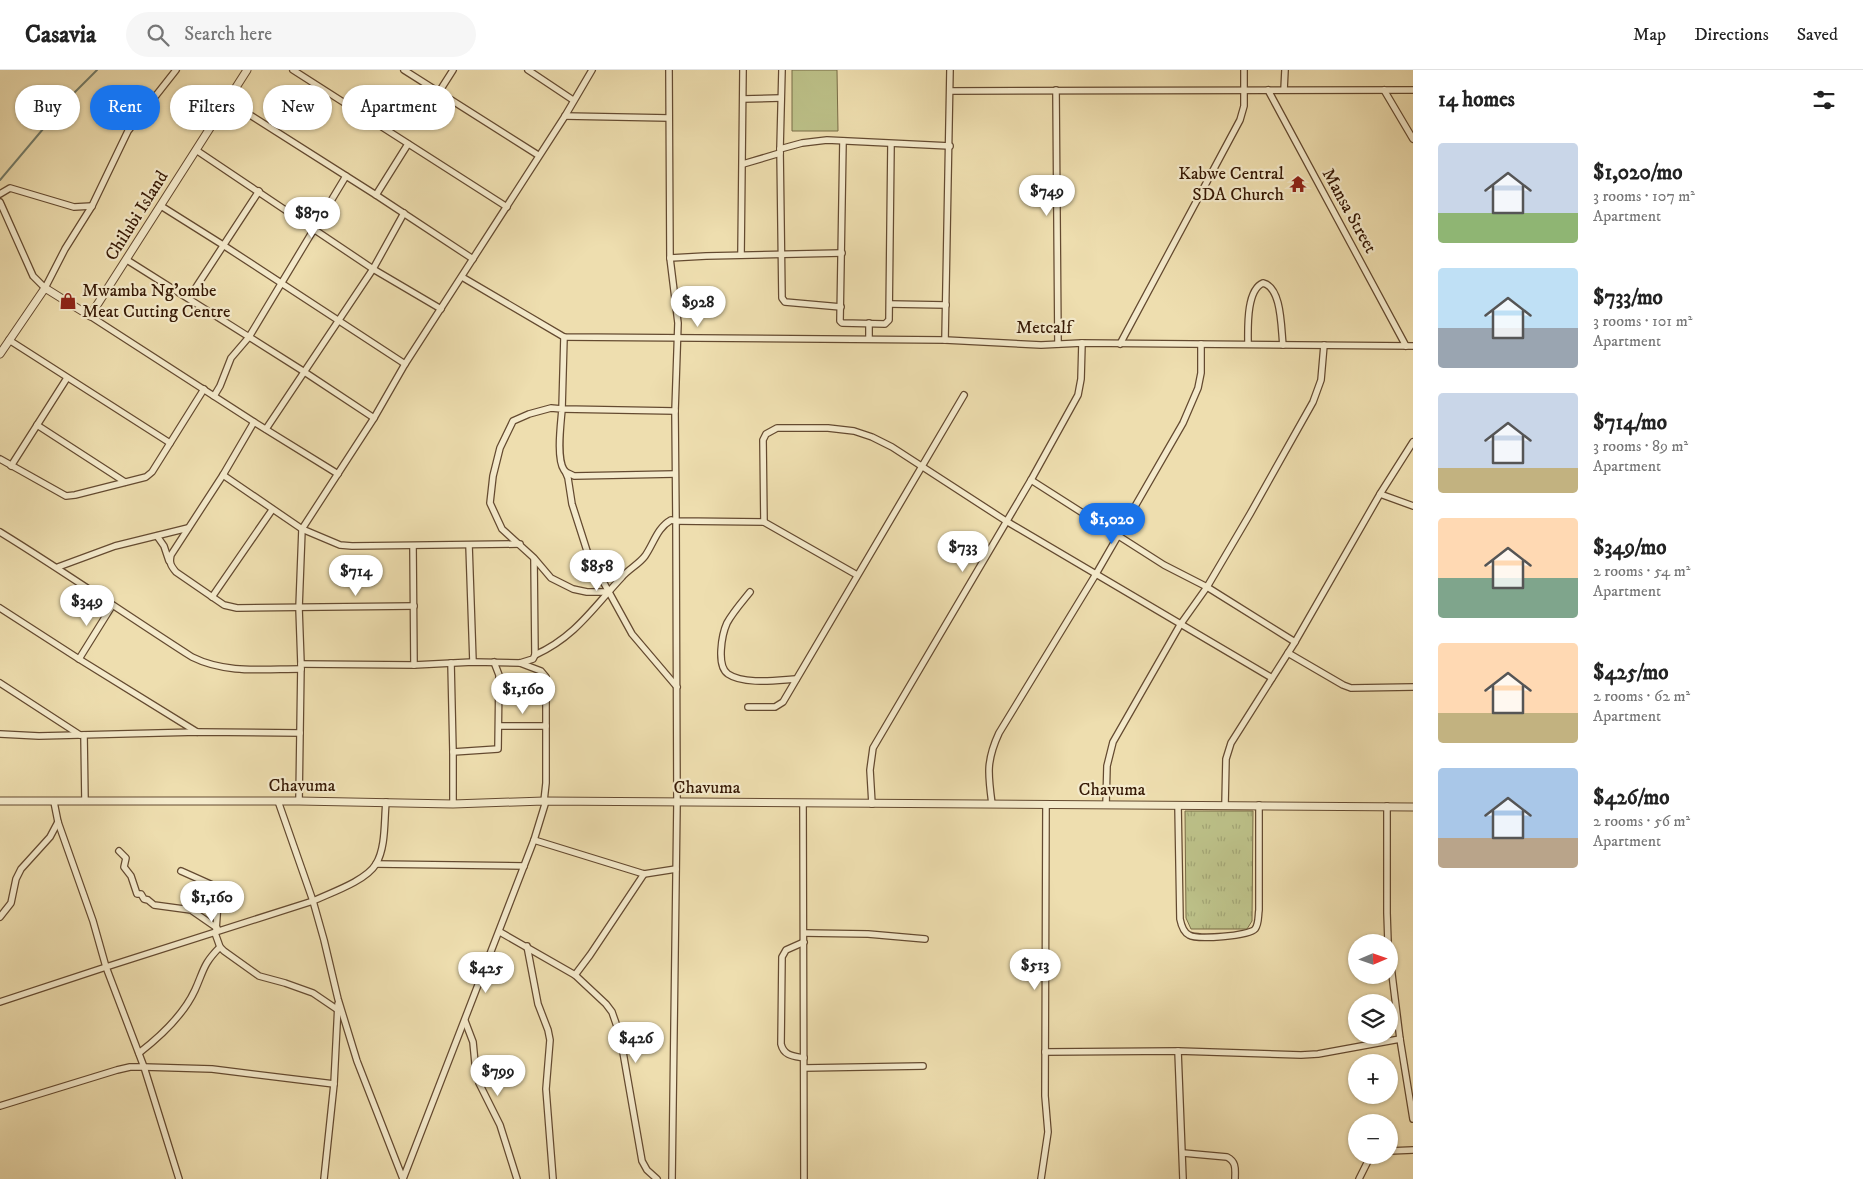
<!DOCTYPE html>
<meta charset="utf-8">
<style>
:root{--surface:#fff;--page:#f6f6f6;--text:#222;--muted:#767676;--line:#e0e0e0;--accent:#1a73e8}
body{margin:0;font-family:"IM FELL DW Pica",serif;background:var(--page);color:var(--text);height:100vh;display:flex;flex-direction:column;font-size:19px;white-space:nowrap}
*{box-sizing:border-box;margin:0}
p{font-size:16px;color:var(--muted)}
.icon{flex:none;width:28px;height:28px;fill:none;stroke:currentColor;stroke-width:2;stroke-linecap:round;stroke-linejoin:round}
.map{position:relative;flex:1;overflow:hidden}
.drawer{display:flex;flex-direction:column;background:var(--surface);width:450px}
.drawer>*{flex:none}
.banner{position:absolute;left:15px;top:15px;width:475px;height:45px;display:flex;gap:10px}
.needle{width:32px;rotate:88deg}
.tools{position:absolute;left:1348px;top:864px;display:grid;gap:10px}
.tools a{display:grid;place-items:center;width:50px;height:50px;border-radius:50%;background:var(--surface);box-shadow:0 1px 4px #0004;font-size:25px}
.price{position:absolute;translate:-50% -42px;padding:0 11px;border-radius:18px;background:#fff;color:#222;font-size:16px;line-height:32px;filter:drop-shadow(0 1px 2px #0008)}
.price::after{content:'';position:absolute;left:50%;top:30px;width:15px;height:11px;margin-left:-8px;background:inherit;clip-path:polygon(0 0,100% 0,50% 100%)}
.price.active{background:var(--accent);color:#fff}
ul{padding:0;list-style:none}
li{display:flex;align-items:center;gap:15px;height:125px;padding:0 25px}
li span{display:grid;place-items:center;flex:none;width:140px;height:100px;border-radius:5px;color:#555}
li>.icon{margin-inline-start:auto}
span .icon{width:60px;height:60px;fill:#fffc;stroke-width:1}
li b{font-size:21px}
h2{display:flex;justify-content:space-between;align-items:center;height:60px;padding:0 25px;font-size:21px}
.chip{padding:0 18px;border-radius:22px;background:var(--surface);box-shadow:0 1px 4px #0004;font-size:18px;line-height:45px}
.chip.active{background:var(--accent);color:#fff}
header{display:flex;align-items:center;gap:30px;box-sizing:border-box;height:70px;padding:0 25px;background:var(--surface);border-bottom:1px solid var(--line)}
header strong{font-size:24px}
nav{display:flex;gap:28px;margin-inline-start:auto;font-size:18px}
.search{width:350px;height:45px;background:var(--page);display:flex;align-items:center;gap:12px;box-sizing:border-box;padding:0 18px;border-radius:28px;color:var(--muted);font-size:19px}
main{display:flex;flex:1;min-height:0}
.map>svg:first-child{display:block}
.green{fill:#bcc088;stroke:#796c46}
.park{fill:url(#park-tufts);stroke:#796c46}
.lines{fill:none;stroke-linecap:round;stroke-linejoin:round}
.stream{stroke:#717b69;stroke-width:2}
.minor-casing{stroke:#644a30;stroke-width:8}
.tertiary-casing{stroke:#644a30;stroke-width:9}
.minor{stroke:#f4eacb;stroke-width:5.5}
.tertiary{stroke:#f4eacb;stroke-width:7}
.labels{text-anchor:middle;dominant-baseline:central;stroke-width:4.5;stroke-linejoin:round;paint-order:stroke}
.poi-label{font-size:18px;fill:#361905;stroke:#f4eacb;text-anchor:end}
.street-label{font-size:18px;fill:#361905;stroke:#f4eacb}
</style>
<header>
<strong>Casavia</strong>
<div class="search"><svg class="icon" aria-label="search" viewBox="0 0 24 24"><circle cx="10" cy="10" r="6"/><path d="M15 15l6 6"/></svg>Search here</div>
<nav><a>Map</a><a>Directions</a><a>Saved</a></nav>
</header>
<main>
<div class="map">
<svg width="1413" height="1109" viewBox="0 0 1413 1109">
<defs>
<pattern id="park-tufts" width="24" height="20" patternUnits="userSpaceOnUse" patternTransform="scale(1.25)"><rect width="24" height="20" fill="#bcc088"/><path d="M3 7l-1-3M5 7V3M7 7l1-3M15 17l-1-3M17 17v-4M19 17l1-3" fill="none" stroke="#a2a474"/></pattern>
</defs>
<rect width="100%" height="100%" fill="#eedeaf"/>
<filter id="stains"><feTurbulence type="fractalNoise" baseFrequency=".004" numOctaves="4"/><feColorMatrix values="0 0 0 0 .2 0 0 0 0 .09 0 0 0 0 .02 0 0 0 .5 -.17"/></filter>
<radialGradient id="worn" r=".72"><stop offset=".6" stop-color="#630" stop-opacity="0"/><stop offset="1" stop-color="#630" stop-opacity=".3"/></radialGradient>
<polygon class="green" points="792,0 837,0 838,61 792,61"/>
<polygon class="park" points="1185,741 1253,741 1252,851 1247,859 1191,859 1186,848"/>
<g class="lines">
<polyline class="stream" points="0,110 70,27 97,0"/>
<g class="minor-casing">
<g id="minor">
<polyline points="293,0 507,137"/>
<polyline points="404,0 538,85"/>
<polyline points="528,0 573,30"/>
<polyline points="669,0 670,188 678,253 675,341 676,451 764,452 857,505"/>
<polyline points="782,0 780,79 782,228 785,232 841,237"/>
<polyline points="1056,20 1058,274"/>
<polyline points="1268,20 1406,276"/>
<polyline points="1284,20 1285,0"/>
<polyline points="1384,20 1413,69"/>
<polyline points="950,21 1413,20"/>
<polyline points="439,22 453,0"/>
<polyline points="743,29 781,28"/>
<polyline points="228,31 376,125 473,189"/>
<polyline points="565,46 669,48"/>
<polyline points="843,71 840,251 842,253 885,254 889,250 891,74"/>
<polyline points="780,79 802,73 827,70 950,76"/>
<polyline points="196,80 373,199 441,239"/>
<polyline points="743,94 780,83"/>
<polyline points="0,124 10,118 74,137 92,136"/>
<polyline points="376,125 408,74"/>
<polyline points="0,132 33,206 45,218 65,179 92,136 128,61 176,0"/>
<polyline points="161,136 223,175 405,294"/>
<polyline points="741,185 743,0"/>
<polyline points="670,188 706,186 842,183"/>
<polyline points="127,190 303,301 374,348"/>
<polyline points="462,207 564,267 945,270 1041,275 1082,273 1413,276"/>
<polyline points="189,228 259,121"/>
<polyline points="890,234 946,235"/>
<polyline points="90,246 254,352 338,404"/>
<polyline points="869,253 869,269"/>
<polyline points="564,267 562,339 675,341"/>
<polyline points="9,270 170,373"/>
<polyline points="945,270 950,0"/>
<polyline points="1120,274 1240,50 1244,36 1244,0"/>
<path d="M1248 274C1248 259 1246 220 1263 213 1282 217 1281 259 1283 275"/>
<polyline points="214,326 220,316 231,288 249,267 346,106"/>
<path d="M254 352 223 405 171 485C169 493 171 496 176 502L224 535 237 538 414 536"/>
<polyline points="37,355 125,412"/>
<polyline points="266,359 373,199 404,143"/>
<polyline points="0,389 66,426 75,425 146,407 152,402 204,319"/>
<polyline points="11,396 67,308"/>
<polyline points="565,401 568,408 572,434 588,484 632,564 677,617"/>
<polyline points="223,405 302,459 299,538 301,594 299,731"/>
<polyline points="1031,410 1164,495 1207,517 1295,572"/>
<polyline points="1380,424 1413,436"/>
<polyline points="764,452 763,370 766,364 777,358 828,358 854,361 872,367 892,377 1006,451 1272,608"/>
<path d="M0 462C65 502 128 546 192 587 226 604 264 599 301 599"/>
<polyline points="157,466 164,476 169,491"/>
<polyline points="520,474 352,476 340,475 302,459 374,348 405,294 565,46 592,0"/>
<polyline points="469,475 473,592"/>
<polyline points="413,476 414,595"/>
<polyline points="58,497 115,476 188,458"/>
<path d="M608 522H587L573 519 551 508 534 488 502 459 490 433 493 406 500 378 513 351 529 344 551 338 562 339C561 353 556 388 564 400 566 403 571 404 574 406L675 404"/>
<path d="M750 522C742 532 733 542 727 553 722 564 716 596 728 604 744 615 778 610 796 609"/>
<polyline points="212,527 272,440"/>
<polyline points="0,538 79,589 197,662"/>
<polyline points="1288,583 1343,615 1351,618 1413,617"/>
<path d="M535 585C575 567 593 538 622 507 629 499 639 494 645 486 654 473 657 458 671 450L676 451 677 733 672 1109"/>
<polyline points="79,589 112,536"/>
<polyline points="451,593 453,682 453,734"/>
<polyline points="520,593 541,601 546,607 546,713 544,731"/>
<polyline points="301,594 414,595 473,592 520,593 533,589 535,585 534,489"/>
<polyline points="0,613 80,665"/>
<polyline points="748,637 775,637 783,632 964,325"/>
<polyline points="500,656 546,656"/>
<polyline points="0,664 39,666 198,662 300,663"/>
<polyline points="84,665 85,731"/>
<polyline points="453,682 498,679 499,605 494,592"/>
<polyline points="278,731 313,831 324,870 338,929 357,991 403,1109"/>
<polyline points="54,732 58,752 93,851 106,897 144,997 179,1109"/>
<polyline points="803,733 804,1109"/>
<polyline points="872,734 870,700 873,678 1031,410 1078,325 1081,309 1082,273"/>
<path d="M992 734C988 704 986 691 999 663L1096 504 1183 353 1198 318 1201 303V274"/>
<polyline points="1106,735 1107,696 1113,672 1180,555 1207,517 1250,444 1313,332 1321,310 1324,275"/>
<path d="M1178 735 1180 849C1181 854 1183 862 1189 865 1197 870 1249 866 1255 859 1259 854 1258 846 1259 840V735"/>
<polyline points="1225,735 1226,689 1231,673 1295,572 1380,424 1413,372"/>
<polyline points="1387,736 1387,843 1388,872"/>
<polyline points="534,770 644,804 676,799"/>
<polyline points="119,781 126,788 124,797 131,806 137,824 141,824 144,829 148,830 154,835 191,840 217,858"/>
<polyline points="376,794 524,796"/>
<polyline points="181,801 219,818 216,860"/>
<polyline points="0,847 11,833 16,809 21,799 50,767 58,752"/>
<polyline points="500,862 575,905 606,934 612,942 620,965 642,1091 647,1100 657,1109"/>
<polyline points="215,863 220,877 224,881 259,906 285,913 313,923 338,940"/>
<polyline points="804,863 868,864 925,869"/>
<path d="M804 872 786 880 782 887 781 974C784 986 793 986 804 988"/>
<polyline points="527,876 538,934 548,960 550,970 546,1019 553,1109"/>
<polyline points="1389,880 1400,969 1413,1049"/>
<polyline points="575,905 590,885 644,804"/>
<path d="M0 932 106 897 313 831C330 823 366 811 376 794 386 777 384 752 386 732"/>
<polyline points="465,951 473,972 475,993 479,1013 500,1055 517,1109"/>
<polyline points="1178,981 1183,1109"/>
<polyline points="1045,982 1178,981 1301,985 1318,984 1400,969"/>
<path d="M139 983C161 966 183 946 195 920 204 900 203 894 220 877"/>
<polyline points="144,997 212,999 334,1014"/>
<polyline points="804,998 923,996"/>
<polyline points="0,1036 117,1000 130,997 143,997"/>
<polyline points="1389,1081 1413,1080"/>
<path d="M1183 1083 1227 1087C1237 1092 1235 1100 1235 1109"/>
<polyline points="324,1109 334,1014 338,934"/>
<polyline points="403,1109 534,770 546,731"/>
<polyline points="1041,1109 1048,1062 1045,1026 1046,735"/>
<polyline points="1359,1109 1368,1091 1374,1085"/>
</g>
</g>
<g class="tertiary-casing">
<g id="tertiary">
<polyline points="0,284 45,218 90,246 247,0"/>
<polyline points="0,731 299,731 453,734 544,731 1413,737"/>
</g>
</g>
<use href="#minor" class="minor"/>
<use href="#tertiary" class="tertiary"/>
</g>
<defs>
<g id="temple-bare" transform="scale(1.35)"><path d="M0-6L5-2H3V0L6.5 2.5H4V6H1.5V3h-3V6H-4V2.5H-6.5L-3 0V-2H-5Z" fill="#8f2418" stroke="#f4eacb" stroke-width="2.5" paint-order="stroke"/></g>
<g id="shop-bare" transform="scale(1.35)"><path d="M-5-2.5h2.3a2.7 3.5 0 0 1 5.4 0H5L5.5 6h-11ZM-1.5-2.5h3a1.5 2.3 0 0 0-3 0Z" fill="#8f2418" stroke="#f4eacb" stroke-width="2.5" paint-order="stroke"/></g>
</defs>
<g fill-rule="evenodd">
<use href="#temple-bare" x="1298" y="114"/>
<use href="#shop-bare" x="68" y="231"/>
</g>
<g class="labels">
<g class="poi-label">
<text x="1284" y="104">Kabwe Central<tspan x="1284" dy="21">SDA Church</tspan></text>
<text x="82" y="221" text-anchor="start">Mwamba Ng'ombe<tspan x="82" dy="21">Meat Cutting Centre</tspan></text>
</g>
<g class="street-label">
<text transform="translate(1349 141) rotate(61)">Mansa Street</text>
<text transform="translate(137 146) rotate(-58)">Chilubi Island</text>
<text x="1044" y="258">Metcalf</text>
<text x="302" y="716">Chavuma</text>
<text x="707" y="718">Chavuma</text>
<text x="1112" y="720">Chavuma</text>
</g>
</g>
<rect width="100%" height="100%" filter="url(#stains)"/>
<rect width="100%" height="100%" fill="url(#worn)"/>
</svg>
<div class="tools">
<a><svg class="needle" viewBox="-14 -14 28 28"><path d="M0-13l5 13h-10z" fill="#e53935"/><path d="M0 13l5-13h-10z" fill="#767676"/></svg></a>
<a><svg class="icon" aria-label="layers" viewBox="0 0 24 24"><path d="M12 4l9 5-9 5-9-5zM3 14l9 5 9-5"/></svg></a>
<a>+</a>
<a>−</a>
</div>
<b class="price" style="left:1047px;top:147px">$749</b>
<b class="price" style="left:312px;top:169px">$870</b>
<b class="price" style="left:698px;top:258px">$928</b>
<b class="price active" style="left:1112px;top:475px">$1,020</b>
<b class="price" style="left:963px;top:503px">$733</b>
<b class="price" style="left:597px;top:522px">$858</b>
<b class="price" style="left:356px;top:527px">$714</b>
<b class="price" style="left:87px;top:557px">$349</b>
<b class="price" style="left:523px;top:645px">$1,160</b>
<b class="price" style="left:212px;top:853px">$1,160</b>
<b class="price" style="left:1035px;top:921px">$513</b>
<b class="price" style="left:486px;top:924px">$425</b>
<b class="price" style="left:636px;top:994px">$426</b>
<b class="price" style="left:498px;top:1027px">$799</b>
<div class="banner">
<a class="chip">Buy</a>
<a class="chip active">Rent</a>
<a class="chip">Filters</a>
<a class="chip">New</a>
<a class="chip">Apartment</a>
</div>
</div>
<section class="drawer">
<h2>14 homes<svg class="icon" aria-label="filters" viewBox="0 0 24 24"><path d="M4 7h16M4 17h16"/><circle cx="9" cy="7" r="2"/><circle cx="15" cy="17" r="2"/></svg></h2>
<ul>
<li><span style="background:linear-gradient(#c9d6e8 70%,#8fb573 0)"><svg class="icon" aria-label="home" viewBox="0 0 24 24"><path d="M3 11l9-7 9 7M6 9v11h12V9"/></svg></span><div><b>$1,020/mo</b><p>3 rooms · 107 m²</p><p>Apartment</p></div></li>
<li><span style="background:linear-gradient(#bfe0f5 60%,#9aa5b1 0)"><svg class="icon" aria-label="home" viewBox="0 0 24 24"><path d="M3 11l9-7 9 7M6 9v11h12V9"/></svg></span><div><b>$733/mo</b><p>3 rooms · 101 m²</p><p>Apartment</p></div></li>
<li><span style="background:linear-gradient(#c9d6e8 75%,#c2b280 0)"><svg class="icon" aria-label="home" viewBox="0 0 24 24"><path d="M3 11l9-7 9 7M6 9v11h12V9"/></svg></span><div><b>$714/mo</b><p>3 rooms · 89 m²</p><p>Apartment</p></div></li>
<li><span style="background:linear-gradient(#ffd9b3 60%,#7fa58c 0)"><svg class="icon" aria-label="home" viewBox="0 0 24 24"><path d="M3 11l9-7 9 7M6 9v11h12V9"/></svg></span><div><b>$349/mo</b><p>2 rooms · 54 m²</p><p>Apartment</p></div></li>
<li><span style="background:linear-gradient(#ffd9b3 70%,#c2b280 0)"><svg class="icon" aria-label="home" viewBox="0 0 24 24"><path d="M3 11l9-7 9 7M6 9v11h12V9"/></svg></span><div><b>$425/mo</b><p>2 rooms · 62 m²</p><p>Apartment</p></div></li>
<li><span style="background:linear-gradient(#a9c7e8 70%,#b9a48a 0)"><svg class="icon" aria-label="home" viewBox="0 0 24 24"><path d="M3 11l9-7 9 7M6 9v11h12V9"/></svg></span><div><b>$426/mo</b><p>2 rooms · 56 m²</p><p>Apartment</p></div></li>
</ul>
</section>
</main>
